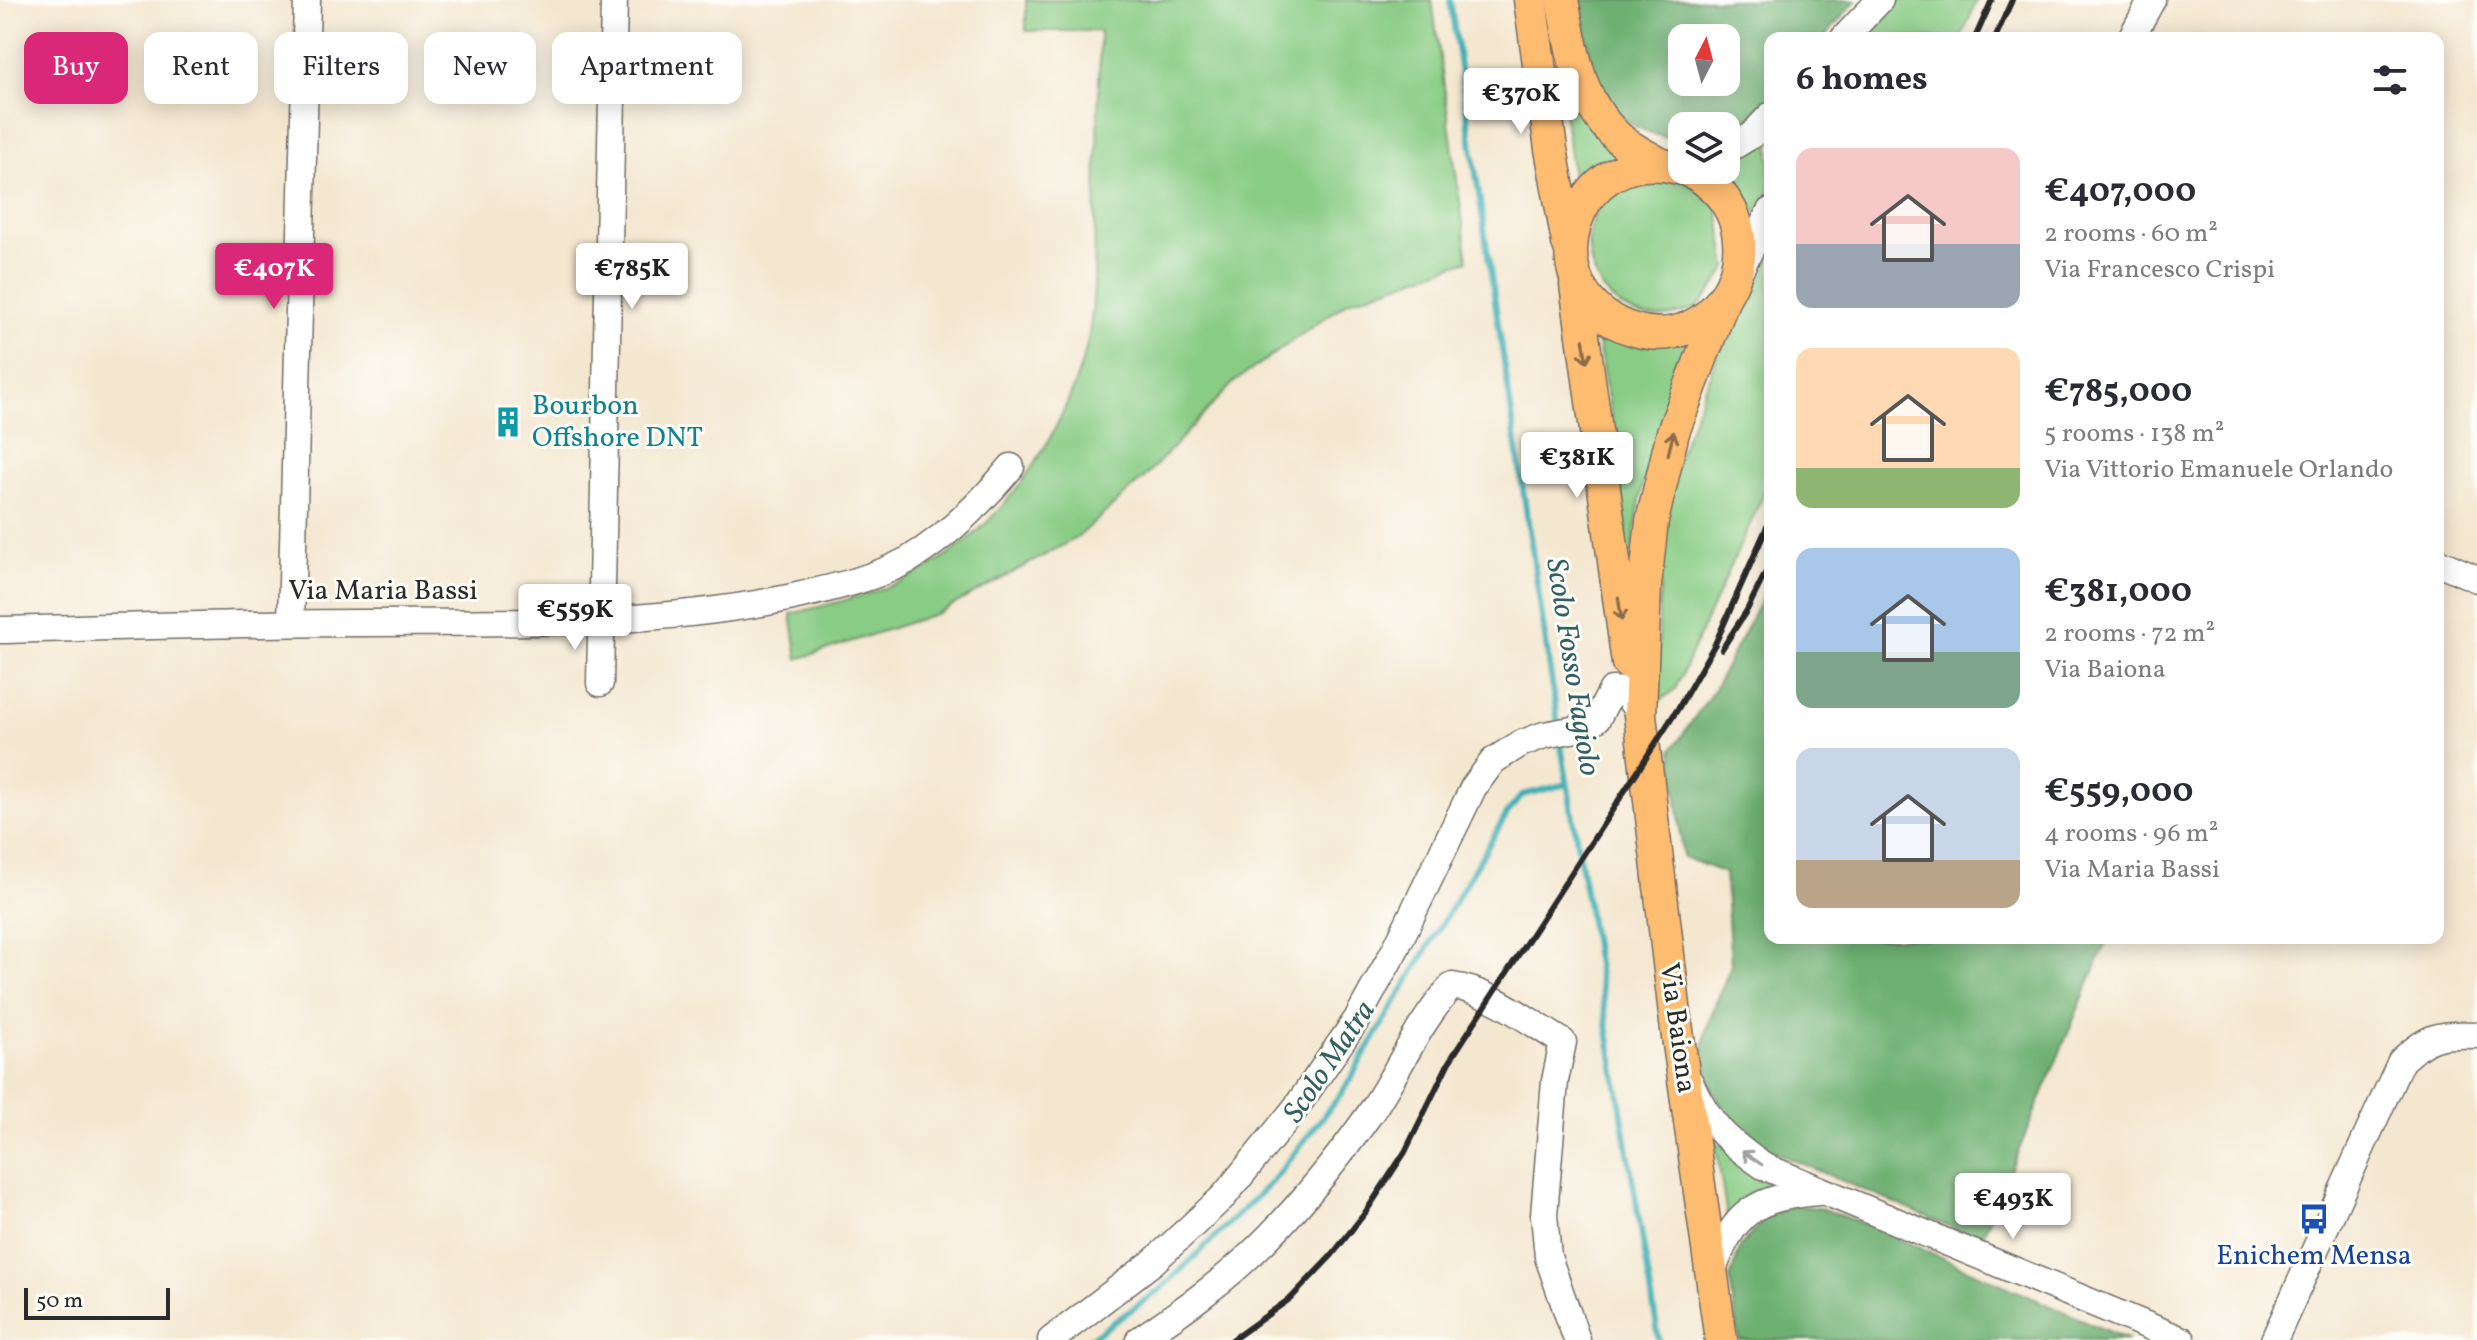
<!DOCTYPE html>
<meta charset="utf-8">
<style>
:root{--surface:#fff;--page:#f2f2f3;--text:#2b2b33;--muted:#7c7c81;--accent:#db2777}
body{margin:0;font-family:Vollkorn,serif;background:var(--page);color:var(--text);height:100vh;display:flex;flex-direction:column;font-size:30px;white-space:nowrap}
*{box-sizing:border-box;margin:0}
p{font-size:26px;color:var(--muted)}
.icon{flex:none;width:44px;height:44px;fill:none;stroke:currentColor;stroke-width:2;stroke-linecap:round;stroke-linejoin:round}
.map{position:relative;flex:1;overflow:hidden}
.panel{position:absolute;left:1764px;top:32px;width:680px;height:912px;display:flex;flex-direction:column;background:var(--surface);border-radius:16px;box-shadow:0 4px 20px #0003}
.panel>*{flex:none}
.hud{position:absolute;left:24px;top:32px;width:760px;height:72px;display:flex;gap:16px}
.needle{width:52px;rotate:6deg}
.controls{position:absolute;left:1668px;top:24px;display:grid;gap:16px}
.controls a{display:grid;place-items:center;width:72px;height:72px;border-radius:16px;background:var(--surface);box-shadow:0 4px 20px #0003;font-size:40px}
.scale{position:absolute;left:24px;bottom:20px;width:146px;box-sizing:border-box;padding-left:8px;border:4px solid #2b2b2b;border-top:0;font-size:22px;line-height:28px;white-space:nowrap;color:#2b2b2b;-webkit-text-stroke:6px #fdfcf7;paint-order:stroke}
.price{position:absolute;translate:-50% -68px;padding:0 18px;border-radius:8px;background:#fff;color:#222;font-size:26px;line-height:52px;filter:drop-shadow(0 2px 4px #0008)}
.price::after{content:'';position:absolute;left:50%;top:48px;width:24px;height:18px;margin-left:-12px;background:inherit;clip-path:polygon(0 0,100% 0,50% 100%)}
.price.selected{background:var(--accent);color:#fff}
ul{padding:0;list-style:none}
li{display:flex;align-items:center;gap:24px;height:200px;padding:0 32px}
li span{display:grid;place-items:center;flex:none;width:224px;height:160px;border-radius:16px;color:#555}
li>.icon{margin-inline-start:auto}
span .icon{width:96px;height:96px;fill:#fffc;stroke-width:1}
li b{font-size:34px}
h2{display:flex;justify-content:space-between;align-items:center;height:96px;padding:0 32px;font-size:34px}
.tag{padding:0 28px;border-radius:16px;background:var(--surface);box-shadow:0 4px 20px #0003;font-size:28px;line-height:72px}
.tag.selected{background:var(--accent);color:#fff}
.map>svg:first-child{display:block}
.green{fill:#89cc85;stroke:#5a7c58;stroke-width:2}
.forest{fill:#6eb072;stroke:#4c6e4e;stroke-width:2;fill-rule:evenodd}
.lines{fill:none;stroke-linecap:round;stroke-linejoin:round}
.stream{stroke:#3eafb6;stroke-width:6}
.minor-casing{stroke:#716d65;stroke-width:29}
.major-casing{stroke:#716d65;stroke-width:35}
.minor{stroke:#fff;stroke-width:26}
.major{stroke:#febc71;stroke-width:32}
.rail{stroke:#2b2b2b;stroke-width:6}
.oneway{stroke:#8a6c4a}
.oneway2{stroke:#a0a0a0}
.labels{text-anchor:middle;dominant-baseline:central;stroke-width:6;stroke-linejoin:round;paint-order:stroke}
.culture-label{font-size:28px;fill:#0d838f;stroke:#fdfcf7;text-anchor:start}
.street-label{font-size:28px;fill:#2b2b2b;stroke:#fdfcf7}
.transit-label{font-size:28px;fill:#164399;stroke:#fdfcf7}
.water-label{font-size:30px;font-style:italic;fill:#336063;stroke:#fdfcf7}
</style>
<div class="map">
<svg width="2477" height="1340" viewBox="0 0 2477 1340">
<rect width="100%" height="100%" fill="#fdfcf7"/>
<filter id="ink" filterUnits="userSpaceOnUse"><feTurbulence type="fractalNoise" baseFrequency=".0125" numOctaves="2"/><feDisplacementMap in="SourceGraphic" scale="16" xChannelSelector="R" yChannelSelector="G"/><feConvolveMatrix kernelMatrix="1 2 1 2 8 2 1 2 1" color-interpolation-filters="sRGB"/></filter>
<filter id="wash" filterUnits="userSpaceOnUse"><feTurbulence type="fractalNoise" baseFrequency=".006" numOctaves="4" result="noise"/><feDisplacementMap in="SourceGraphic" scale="32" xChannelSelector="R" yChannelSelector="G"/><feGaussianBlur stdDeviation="1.8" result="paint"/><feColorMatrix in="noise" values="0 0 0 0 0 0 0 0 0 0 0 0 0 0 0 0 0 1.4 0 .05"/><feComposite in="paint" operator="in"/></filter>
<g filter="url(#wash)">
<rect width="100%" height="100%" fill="#f4e7d0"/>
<g class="green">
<path d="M1026 0H1432L1468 260 1349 301 1234 382 1146 476 1078 537 938 613 798 659 791 614C837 602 887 592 928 568 1006 522 1061 438 1085 352 1096 311 1094 267 1095 225 1097 160 1099 96 1100 31H1026Z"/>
<polygon points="1892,0 1977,0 1961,38 1869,38"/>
<polygon points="1557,58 1573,99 1621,156 1576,199"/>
<polygon points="1770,132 1770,189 1757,213 1734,182 1720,170 1726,170 1726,162"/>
<path d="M1680 178 1717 203 1727 268C1719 279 1711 293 1701 303 1693 311 1679 314 1667 316 1587 326 1557 212 1631 180 1644 175 1665 178 1680 178Z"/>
<polygon points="1770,237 1770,480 1675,689 1659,702 1659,604 1671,476 1733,316"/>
<polygon points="1593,316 1695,334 1670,398 1642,488 1631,554 1626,553 1610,409"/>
<polygon points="1715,1141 1776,1183 1751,1193 1734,1213 1727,1216"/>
</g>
<g class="forest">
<path d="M1581 0H1856L1824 38H1770V96L1739 128 1726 132V126H1682V142C1664 137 1644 133 1629 122 1592 94 1587 42 1581 0ZM1682 38H1726V82H1682Z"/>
<polygon points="1770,583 1770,938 2108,938 1981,1240 1767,1149 1732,1123 1713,1090 1702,1053 1708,1023 1731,965 1725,873 1683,857 1672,750 1713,691"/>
<polygon points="1794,1205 1824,1209 1872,1227 2128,1340 1739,1340 1730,1278 1741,1245 1765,1218"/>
</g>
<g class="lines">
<g class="stream">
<polyline points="1450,0 1558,724"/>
<polyline points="1560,739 1659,1340"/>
<polyline points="1088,1340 1161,1289 1272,1182 1343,1091 1508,812 1522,795 1567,784"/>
</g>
</g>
</g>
<g filter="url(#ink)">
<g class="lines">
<g class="minor-casing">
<g id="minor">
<polyline points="1844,38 1880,0"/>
<polyline points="2131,38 2152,0"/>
<polyline points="1726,151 1752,135 1770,116"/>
<polyline points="1739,272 1770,211"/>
<polyline points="2438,562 2477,579"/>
<polyline points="291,623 307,0"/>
<path d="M0 630C119 627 239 623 358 623 503 622 650 627 793 597 832 588 873 579 908 560 948 536 981 503 1011 467"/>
<polyline points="600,683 614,0"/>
<path d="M1690 1082C1710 1125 1725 1139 1763 1166L2182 1340"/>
<path d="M1712 1273C1733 1212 1755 1197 1819 1192"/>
<polyline points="1051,1340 1153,1262 1224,1196 1295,1109 1357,1019 1396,948 1473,788 1493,761 1520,744 1544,735 1582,728 1597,719 1612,690 1624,691 1640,715"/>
<path d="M1139 1340C1162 1324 1187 1308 1209 1290 1271 1243 1324 1178 1369 1115 1398 1073 1417 1024 1452 986 1489 990 1531 1023 1563 1042L1555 1081 1544 1215 1548 1257 1577 1340"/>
<path d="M2274 1340 2401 1061C2429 1035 2439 1034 2477 1035"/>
</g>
</g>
<g class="major-casing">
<g id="major">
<polyline points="1530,0 1551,149 1568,243"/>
<path d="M1562 0C1573 53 1578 104 1622 141 1633 150 1647 156 1660 164"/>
<path d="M1682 169C1571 136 1523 297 1635 330 1714 354 1771 255 1720 194 1711 184 1699 174 1686 170"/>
<polyline points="1576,285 1628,663"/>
<polyline points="1721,1340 1676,1023 1640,715 1645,586 1652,521 1673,432 1723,301"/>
</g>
</g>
<use href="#minor" class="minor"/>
<use href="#major" class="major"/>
<g class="rail">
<polyline points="1975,38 1992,0"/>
<polyline points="1995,38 2012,0"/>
<polyline points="1722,649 1747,610 1770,564"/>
<polyline points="1232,1340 1291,1298 1332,1255 1365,1213 1405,1152 1449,1062 1679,707 1715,644 1770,520"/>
</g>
</g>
<defs><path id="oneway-shaft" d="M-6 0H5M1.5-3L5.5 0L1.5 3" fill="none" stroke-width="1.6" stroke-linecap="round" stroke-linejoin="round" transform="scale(2)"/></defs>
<g class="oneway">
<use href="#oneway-shaft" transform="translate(1585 351) rotate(82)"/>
<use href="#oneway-shaft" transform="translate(1671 443) rotate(-76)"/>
<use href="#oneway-shaft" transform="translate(1620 609) rotate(82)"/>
</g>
<use class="oneway2" href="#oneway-shaft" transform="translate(1752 1158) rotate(-146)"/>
</g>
<defs>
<g id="building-bare" transform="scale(2.4)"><path d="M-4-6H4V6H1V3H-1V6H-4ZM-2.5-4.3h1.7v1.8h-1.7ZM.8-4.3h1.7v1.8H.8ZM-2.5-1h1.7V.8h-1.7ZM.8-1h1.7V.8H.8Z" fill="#0f9aa8" stroke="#fdfcf7" stroke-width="2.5" paint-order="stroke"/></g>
<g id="bus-bare" transform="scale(2.4)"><path d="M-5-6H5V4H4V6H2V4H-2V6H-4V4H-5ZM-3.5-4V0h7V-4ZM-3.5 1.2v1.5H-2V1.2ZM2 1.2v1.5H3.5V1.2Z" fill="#1a4fb4" stroke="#fdfcf7" stroke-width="2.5" paint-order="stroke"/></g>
</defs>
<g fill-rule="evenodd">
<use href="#building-bare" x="508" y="422"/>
<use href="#bus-bare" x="2314" y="1219"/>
</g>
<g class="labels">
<g class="culture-label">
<text x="532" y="406">Bourbon<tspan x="532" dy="32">Offshore DNT</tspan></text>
</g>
<g class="street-label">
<text x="383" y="591">Via Maria Bassi</text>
<text transform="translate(1677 1028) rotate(82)">Via Baiona</text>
</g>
<g class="transit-label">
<text x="2314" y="1256">Enichem Mensa</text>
</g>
<g class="water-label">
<text transform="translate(1572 667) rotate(81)">Scolo Fosso Fagiolo</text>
<text transform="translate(1330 1062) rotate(-56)">Scolo Matra</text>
</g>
</g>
</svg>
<div class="controls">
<a><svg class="needle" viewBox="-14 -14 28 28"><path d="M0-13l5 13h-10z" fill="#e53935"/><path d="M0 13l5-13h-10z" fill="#7c7c81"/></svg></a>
<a><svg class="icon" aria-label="layers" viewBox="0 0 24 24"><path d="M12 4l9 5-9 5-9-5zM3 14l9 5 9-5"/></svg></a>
</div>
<div class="scale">50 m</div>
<b class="price" style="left:1521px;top:136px">€370K</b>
<b class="price selected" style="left:274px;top:311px">€407K</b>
<b class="price" style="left:632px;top:311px">€785K</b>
<b class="price" style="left:1577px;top:500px">€381K</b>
<b class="price" style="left:575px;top:652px">€559K</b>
<b class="price" style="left:2013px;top:1241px">€493K</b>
<div class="hud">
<a class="tag selected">Buy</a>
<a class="tag">Rent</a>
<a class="tag">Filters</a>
<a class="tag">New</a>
<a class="tag">Apartment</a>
</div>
<section class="panel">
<h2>6 homes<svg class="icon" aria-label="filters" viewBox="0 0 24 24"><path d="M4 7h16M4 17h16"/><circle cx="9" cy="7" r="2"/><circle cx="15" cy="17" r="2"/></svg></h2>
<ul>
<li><span style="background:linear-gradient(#f6c9c9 60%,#9aa5b1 0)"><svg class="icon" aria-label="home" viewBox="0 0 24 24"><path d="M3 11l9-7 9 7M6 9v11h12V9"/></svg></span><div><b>€407,000</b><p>2 rooms · 60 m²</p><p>Via Francesco Crispi</p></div></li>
<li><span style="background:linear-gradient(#ffd9b3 75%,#8fb573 0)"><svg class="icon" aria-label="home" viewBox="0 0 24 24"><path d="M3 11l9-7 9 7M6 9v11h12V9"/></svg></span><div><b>€785,000</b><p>5 rooms · 138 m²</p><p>Via Vittorio Emanuele Orlando</p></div></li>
<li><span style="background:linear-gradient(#a9c7e8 65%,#7fa58c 0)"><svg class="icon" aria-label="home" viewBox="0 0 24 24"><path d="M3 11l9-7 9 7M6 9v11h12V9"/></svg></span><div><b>€381,000</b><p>2 rooms · 72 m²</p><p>Via Baiona</p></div></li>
<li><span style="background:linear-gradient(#c9d6e8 70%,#b9a48a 0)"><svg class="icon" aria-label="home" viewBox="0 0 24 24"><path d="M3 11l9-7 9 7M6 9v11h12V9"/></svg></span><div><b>€559,000</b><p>4 rooms · 96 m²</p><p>Via Maria Bassi</p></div></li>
</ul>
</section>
</div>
